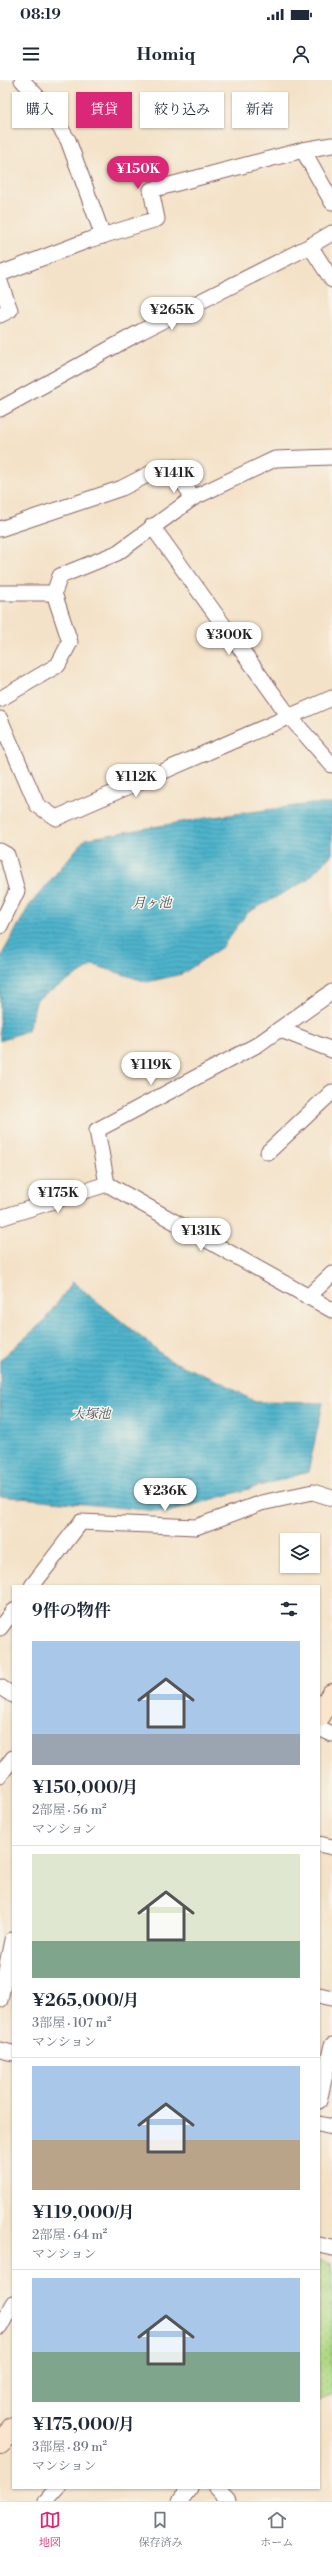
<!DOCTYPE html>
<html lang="ja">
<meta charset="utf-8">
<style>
:root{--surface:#fff;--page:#f2f2f3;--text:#1f2937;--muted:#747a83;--line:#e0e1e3;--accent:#db2777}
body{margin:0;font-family:"Libre Bodoni","Noto Serif JP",serif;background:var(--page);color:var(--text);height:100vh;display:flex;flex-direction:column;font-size:15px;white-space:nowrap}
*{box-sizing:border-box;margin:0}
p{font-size:13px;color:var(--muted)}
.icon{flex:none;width:22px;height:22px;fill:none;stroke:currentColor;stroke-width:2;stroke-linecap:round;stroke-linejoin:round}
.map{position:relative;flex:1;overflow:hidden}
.panel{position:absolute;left:12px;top:1505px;width:308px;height:904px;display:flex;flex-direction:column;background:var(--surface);border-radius:0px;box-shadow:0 1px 3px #0004}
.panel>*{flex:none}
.hud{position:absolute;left:12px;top:12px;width:308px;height:36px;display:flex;gap:8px}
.buttons{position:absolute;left:280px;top:1453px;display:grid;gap:8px}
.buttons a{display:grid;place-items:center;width:40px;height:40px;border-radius:0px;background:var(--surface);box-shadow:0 1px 3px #0004;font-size:20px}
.price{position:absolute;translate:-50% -34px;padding:0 9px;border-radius:14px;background:#fff;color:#222;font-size:13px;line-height:26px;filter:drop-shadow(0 1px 2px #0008)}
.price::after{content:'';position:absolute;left:50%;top:24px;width:12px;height:9px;margin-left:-6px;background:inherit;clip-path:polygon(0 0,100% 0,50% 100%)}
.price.on{background:var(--accent);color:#fff}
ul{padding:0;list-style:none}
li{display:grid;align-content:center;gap:8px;height:212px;padding:0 20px}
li+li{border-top:1px solid var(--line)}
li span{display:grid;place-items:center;height:124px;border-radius:0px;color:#555}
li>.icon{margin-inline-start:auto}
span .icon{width:72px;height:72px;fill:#fffc;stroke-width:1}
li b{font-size:17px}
h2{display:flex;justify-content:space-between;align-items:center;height:48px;padding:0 20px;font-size:17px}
.pill{padding:0 14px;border-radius:0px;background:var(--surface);box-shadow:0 1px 3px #0004;font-size:14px;line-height:36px}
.pill.on{background:var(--accent);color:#fff}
.status{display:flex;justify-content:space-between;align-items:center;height:28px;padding:0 20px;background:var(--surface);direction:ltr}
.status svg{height:11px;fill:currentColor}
header{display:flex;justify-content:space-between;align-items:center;height:52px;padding:0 20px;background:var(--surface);font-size:18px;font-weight:800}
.tab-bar{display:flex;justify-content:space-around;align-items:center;height:56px;border-top:1px solid var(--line);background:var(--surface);font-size:11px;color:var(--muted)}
.tab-bar a{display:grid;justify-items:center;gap:2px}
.tab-bar .on{color:var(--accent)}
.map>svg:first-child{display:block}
.park{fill:url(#park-dots);stroke:#7c7c58}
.water{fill:url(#water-rules);stroke:#4c6a7c}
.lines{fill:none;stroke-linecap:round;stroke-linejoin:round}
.street-casing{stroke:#866362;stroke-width:17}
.secondary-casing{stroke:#866362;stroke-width:24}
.street{stroke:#fff;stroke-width:15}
.secondary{stroke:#fce5cf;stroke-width:22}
.labels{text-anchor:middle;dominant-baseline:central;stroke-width:3;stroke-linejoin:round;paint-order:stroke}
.water-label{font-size:13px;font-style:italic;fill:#4b5363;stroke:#f7f3e8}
</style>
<div class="status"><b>08:19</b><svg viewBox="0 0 49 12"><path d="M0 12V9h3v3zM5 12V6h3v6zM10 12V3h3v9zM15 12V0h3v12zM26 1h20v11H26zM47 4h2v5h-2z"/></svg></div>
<header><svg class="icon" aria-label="menu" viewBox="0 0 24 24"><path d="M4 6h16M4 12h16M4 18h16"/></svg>Homiq<svg class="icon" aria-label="person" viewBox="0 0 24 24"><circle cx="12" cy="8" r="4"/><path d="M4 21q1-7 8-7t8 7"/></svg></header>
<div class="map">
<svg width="332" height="2421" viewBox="0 0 332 2421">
<defs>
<pattern id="park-dots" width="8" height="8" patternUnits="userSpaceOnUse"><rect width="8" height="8" fill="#afd984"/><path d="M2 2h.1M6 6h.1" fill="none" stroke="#98ba72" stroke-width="1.8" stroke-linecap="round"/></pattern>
<pattern id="water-rules" width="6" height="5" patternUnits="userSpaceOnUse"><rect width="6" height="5" fill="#4db4cc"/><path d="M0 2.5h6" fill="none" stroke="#4292a6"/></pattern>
</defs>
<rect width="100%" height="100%" fill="#f7f3e8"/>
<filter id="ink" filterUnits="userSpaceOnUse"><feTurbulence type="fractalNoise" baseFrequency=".025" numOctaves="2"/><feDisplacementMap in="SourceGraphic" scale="8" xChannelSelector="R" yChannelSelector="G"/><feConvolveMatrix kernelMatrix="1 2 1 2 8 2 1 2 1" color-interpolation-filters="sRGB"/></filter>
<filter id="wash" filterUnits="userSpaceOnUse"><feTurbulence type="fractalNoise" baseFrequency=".012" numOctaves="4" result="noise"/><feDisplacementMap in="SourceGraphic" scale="16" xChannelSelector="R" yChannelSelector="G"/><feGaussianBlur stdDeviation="0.9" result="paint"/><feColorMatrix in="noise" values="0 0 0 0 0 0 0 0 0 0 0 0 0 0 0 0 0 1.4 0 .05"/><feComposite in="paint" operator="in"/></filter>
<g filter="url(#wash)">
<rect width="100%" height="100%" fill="#f4e2c8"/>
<polygon class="park" points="319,2181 332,2184 332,2315 319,2321"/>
<g class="water">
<polygon points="310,724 332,724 332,774 307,800 247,833 222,867 182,894 147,902 94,885 37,919 28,950 0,961 0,878 29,826 85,759 199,739"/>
<polygon points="73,1202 169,1280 225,1304 255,1322 323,1323 308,1392 168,1432 0,1416 0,1280 43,1242"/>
</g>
</g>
<g filter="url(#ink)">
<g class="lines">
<g class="street-casing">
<g id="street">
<polyline points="22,0 46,26 68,60 103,156"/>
<polyline points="332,65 303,70 332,122"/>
<polyline points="310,166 332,200"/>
<polyline points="0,194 89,160 157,139 151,110 303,70"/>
<polyline points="0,202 10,230 0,235"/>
<polyline points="0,329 142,251 310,166 332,153"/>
<polyline points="152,446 289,636 332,685"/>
<polyline points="0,449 122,408 157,390 173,387 193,418"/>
<polyline points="0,513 54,513"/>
<polyline points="0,619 58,585 70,562 54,513 60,496 117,473 193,418 275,379 332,377"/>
<polyline points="0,639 37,725 56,738 332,618"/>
<polyline points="0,771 7,775 17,811 0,846"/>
<polyline points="281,950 332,970"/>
<polyline points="268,1072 332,1012"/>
<polyline points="107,1104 97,1050 257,965 332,912"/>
<polyline points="0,1138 107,1104 332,1230"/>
<polyline points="308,1217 332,1194"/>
<polyline points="32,1506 81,1442 196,1447 261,1423 313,1412 332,1418"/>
<polyline points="0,1548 13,1531"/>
<polyline points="0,1607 13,1615"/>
<polyline points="319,1648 332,1654"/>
<polyline points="0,1695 13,1678"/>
<polyline points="319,1764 332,1767"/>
<polyline points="319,1915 332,1918"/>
<polyline points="0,1920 12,1860"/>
<polyline points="0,1970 13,1973"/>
<polyline points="319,2021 332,1965"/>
<polyline points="319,2044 332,2047"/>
<polyline points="319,2165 332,2168"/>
<polyline points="0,2247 13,2223"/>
<polyline points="216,2408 228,2421"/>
<polyline points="46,2421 57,2408"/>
<polyline points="180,2421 190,2408"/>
</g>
</g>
<g class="secondary-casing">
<g id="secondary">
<polyline points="319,1636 332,1615"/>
<polyline points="0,2363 13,2348"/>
</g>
</g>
<use href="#street" class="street"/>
<use href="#secondary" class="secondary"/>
</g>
</g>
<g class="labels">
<g class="water-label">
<text x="152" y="823">月ヶ池</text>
<text x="91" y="1334">大塚池</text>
</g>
</g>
</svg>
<div class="buttons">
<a><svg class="icon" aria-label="layers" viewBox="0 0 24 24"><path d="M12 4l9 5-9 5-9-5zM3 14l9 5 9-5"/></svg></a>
</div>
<b class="price on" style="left:138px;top:110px">¥150K</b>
<b class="price" style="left:172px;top:251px">¥265K</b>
<b class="price" style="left:174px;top:414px">¥141K</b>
<b class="price" style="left:229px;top:576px">¥300K</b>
<b class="price" style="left:136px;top:718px">¥112K</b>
<b class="price" style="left:151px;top:1006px">¥119K</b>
<b class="price" style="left:58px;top:1134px">¥175K</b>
<b class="price" style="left:201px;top:1172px">¥131K</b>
<b class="price" style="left:165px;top:1432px">¥236K</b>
<div class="hud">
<a class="pill">購入</a>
<a class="pill on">賃貸</a>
<a class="pill">絞り込み</a>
<a class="pill">新着</a>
</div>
<section class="panel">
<h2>9件の物件<svg class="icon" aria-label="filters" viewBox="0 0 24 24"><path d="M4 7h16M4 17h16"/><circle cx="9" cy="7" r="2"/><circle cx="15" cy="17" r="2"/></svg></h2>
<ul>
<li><span style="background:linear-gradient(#a9c7e8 75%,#9aa5b1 0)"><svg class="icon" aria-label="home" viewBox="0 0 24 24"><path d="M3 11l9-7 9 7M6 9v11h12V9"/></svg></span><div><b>¥150,000/月</b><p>2部屋 · 56 m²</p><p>マンション</p></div></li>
<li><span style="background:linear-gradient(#dfe7d0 70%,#7fa58c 0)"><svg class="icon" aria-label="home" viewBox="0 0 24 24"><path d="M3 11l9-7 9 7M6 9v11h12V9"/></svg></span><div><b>¥265,000/月</b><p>3部屋 · 107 m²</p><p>マンション</p></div></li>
<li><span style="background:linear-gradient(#a9c7e8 60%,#b9a48a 0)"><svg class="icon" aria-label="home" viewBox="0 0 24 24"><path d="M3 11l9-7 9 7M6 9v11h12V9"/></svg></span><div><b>¥119,000/月</b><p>2部屋 · 64 m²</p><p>マンション</p></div></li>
<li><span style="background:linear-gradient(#a9c7e8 60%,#7fa58c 0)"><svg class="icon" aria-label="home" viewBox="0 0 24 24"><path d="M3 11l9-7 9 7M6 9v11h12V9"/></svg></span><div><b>¥175,000/月</b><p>3部屋 · 89 m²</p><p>マンション</p></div></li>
</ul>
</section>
</div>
<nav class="tab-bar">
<a class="on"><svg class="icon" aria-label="map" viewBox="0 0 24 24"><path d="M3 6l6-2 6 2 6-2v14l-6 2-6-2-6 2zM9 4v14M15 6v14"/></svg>地図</a>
<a><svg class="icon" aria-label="saved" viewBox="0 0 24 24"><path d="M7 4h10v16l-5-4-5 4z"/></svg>保存済み</a>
<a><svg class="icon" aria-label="home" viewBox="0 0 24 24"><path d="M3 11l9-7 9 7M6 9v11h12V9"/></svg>ホーム</a>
</nav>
